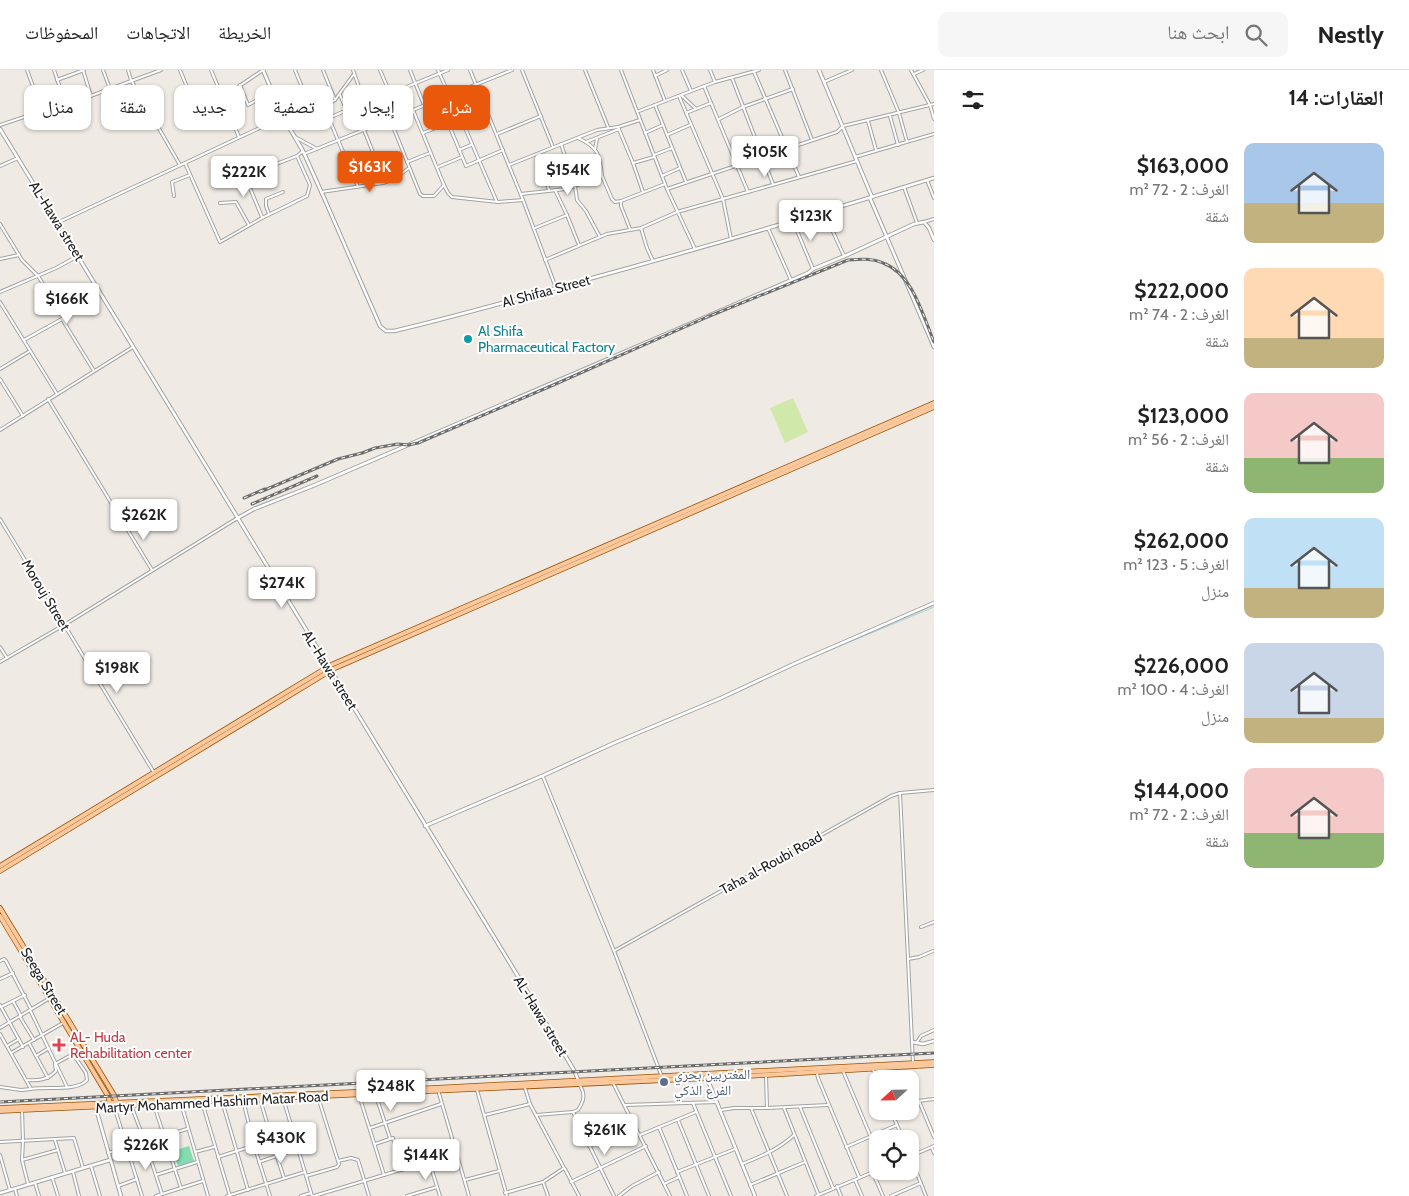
<!DOCTYPE html>
<html lang="ar">
<meta charset="utf-8">
<style>
:root{--surface:#fff;--page:#f6f6f6;--text:#222;--muted:#767676;--line:#e0e0e0;--accent:#ea580c}
body{margin:0;font-family:Cabin,"Noto Naskh Arabic",sans-serif;background:var(--page);color:var(--text);direction:rtl;height:100vh;display:flex;flex-direction:column;font-size:19px;white-space:nowrap}
*{box-sizing:border-box;margin:0}
p{font-size:16px;color:var(--muted)}
.icon{flex:none;width:28px;height:28px;fill:none;stroke:currentColor;stroke-width:2;stroke-linecap:round;stroke-linejoin:round}
.map{position:relative;flex:1;overflow:hidden;direction:ltr}
.details{display:flex;flex-direction:column;background:var(--surface);width:475px}
.details>*{flex:none}
.banner{position:absolute;left:15px;top:15px;width:475px;height:45px;direction:rtl;display:flex;gap:10px}
.needle{width:32px;rotate:248deg}
.controls{position:absolute;left:869px;top:1000px;display:grid;gap:10px}
.controls a{display:grid;place-items:center;width:50px;height:50px;border-radius:10px;background:var(--surface);box-shadow:0 1px 4px #0004;font-size:25px}
.price{position:absolute;translate:-50% -42px;padding:0 11px;border-radius:5px;background:#fff;color:#222;font-size:16px;line-height:32px;filter:drop-shadow(0 1px 2px #0008)}
.price::after{content:'';position:absolute;left:50%;top:30px;width:15px;height:11px;margin-left:-8px;background:inherit;clip-path:polygon(0 0,100% 0,50% 100%)}
.price.selected{background:var(--accent);color:#fff}
ul{padding:0;list-style:none}
li{display:flex;align-items:center;gap:15px;height:125px;padding:0 25px}
li span{display:grid;place-items:center;flex:none;width:140px;height:100px;border-radius:10px;color:#555}
li>.icon{margin-inline-start:auto}
span .icon{width:60px;height:60px;fill:#fffc;stroke-width:1}
li b{font-size:21px}
h2{display:flex;justify-content:space-between;align-items:center;height:60px;padding:0 25px;font-size:21px}
.tag{padding:0 18px;border-radius:10px;background:var(--surface);box-shadow:0 1px 4px #0004;font-size:18px;line-height:45px}
.tag.selected{background:var(--accent);color:#fff}
header{display:flex;align-items:center;gap:30px;box-sizing:border-box;height:70px;padding:0 25px;background:var(--surface);border-bottom:1px solid var(--line)}
header strong{font-size:24px}
nav{display:flex;gap:28px;margin-inline-start:auto;font-size:18px}
.search{width:350px;height:45px;background:var(--page);display:flex;align-items:center;gap:12px;box-sizing:border-box;padding:0 18px;border-radius:10px;color:var(--muted);font-size:19px}
main{display:flex;flex:1;min-height:0}
.map>svg:first-child{display:block}
.grass{fill:#d0e9ab}
.pitch{fill:#83ddb0}
.lines{fill:none;stroke-linecap:round;stroke-linejoin:round}
.stream{stroke:#a5d6dc;stroke-width:1}
.minor-casing{stroke:#a2a2a2;stroke-width:4}
.tertiary-casing{stroke:#a2a2a2;stroke-width:4.5}
.primary-casing{stroke:#975402;stroke-width:5.5}
.minor{stroke:#fff;stroke-width:2}
.tertiary{stroke:#fff;stroke-width:2.5}
.primary{stroke:#fbc89e;stroke-width:4}
.rail-casing{stroke:#6c6c6c;stroke-width:3}
.rail{stroke:#fff;stroke-width:1;stroke-dasharray:4;stroke-linecap:butt}
.culture-dot{fill:#0f9aa8;stroke:#fff;stroke-width:2}
.health-dot{fill:#e0444e;stroke:#fff;stroke-width:2}
.service-dot{fill:#5c6f8a;stroke:#fff;stroke-width:2}
.labels{text-anchor:middle;dominant-baseline:central;stroke-width:4;stroke-linejoin:round;paint-order:stroke}
.street-label{font-size:14px;fill:#1e1e1e;stroke:#fff}
.culture-label{font-size:14px;fill:#0d838f;stroke:#fff;text-anchor:start}
.health-label{font-size:14px;fill:#be3a42;stroke:#fff;text-anchor:start}
.service-label{font-size:14px;fill:#4e5e75;stroke:#fff;text-anchor:start}
</style>
<header>
<strong>Nestly</strong>
<div class="search"><svg class="icon" aria-label="search" viewBox="0 0 24 24"><circle cx="10" cy="10" r="6"/><path d="M15 15l6 6"/></svg>ابحث هنا</div>
<nav><a>الخريطة</a><a>الاتجاهات</a><a>المحفوظات</a></nav>
</header>
<main>
<section class="details">
<h2>العقارات: 14<svg class="icon" aria-label="filters" viewBox="0 0 24 24"><path d="M4 7h16M4 17h16"/><circle cx="9" cy="7" r="2"/><circle cx="15" cy="17" r="2"/></svg></h2>
<ul>
<li><span style="background:linear-gradient(#a9c7e8 60%,#c2b280 0)"><svg class="icon" aria-label="home" viewBox="0 0 24 24"><path d="M3 11l9-7 9 7M6 9v11h12V9"/></svg></span><div><b>$163,000</b><p>الغرف: 2 · 72 m²</p><p>شقة</p></div></li>
<li><span style="background:linear-gradient(#ffd9b3 70%,#c2b280 0)"><svg class="icon" aria-label="home" viewBox="0 0 24 24"><path d="M3 11l9-7 9 7M6 9v11h12V9"/></svg></span><div><b>$222,000</b><p>الغرف: 2 · 74 m²</p><p>شقة</p></div></li>
<li><span style="background:linear-gradient(#f6c9c9 65%,#8fb573 0)"><svg class="icon" aria-label="home" viewBox="0 0 24 24"><path d="M3 11l9-7 9 7M6 9v11h12V9"/></svg></span><div><b>$123,000</b><p>الغرف: 2 · 56 m²</p><p>شقة</p></div></li>
<li><span style="background:linear-gradient(#bfe0f5 70%,#c2b280 0)"><svg class="icon" aria-label="home" viewBox="0 0 24 24"><path d="M3 11l9-7 9 7M6 9v11h12V9"/></svg></span><div><b>$262,000</b><p>الغرف: 5 · 123 m²</p><p>منزل</p></div></li>
<li><span style="background:linear-gradient(#c9d6e8 75%,#c2b280 0)"><svg class="icon" aria-label="home" viewBox="0 0 24 24"><path d="M3 11l9-7 9 7M6 9v11h12V9"/></svg></span><div><b>$226,000</b><p>الغرف: 4 · 100 m²</p><p>منزل</p></div></li>
<li><span style="background:linear-gradient(#f6c9c9 65%,#8fb573 0)"><svg class="icon" aria-label="home" viewBox="0 0 24 24"><path d="M3 11l9-7 9 7M6 9v11h12V9"/></svg></span><div><b>$144,000</b><p>الغرف: 2 · 72 m²</p><p>شقة</p></div></li>
</ul>
</section>
<div class="map">
<svg width="934" height="1126" viewBox="0 0 934 1126">
<rect width="100%" height="100%" fill="#efeae4"/>
<polygon class="grass" points="793,328 808,362 785,373 770,338"/>
<polygon class="pitch" points="189,1076 194,1091 178,1096 173,1081"/>
<g class="lines">
<polyline class="stream" points="789,597 934,537"/>
<g class="minor-casing">
<g id="minor">
<polyline points="27,0 42,41"/>
<polyline points="54,0 66,35"/>
<polyline points="83,0 91,26"/>
<polyline points="103,0 110,19"/>
<polyline points="128,0 131,10 180,95"/>
<polyline points="180,0 194,34 197,34 206,31 201,18 197,17 189,22"/>
<polyline points="211,0 239,67"/>
<polyline points="295,0 306,27"/>
<polyline points="323,0 335,30"/>
<polyline points="353,0 359,17 363,22 374,27 379,27 389,22 399,20 448,0"/>
<polyline points="380,0 389,21"/>
<polyline points="410,0 424,35"/>
<polyline points="438,0 449,25"/>
<polyline points="470,0 523,130 556,218"/>
<polyline points="522,0 553,77"/>
<polyline points="585,0 608,57"/>
<polyline points="621,0 667,119 695,179"/>
<polyline points="653,0 665,31"/>
<polyline points="682,0 691,21"/>
<polyline points="710,0 715,12"/>
<polyline points="785,0 812,70"/>
<polyline points="881,0 899,43 907,72"/>
<polyline points="911,0 930,35 934,49"/>
<polyline points="754,2 799,107"/>
<polyline points="914,4 923,0"/>
<polyline points="655,6 667,0"/>
<polyline points="732,8 773,114"/>
<polyline points="57,10 84,0"/>
<polyline points="824,12 852,0"/>
<polyline points="240,15 248,35 272,22"/>
<polyline points="704,16 748,122"/>
<polyline points="223,25 235,19 263,0"/>
<polyline points="340,25 350,48 354,54 368,51 379,53"/>
<polyline points="681,25 696,39"/>
<polyline points="679,26 723,129 731,169"/>
<polyline points="439,31 466,96 503,80"/>
<polyline points="655,35 686,112"/>
<polyline points="279,36 330,18"/>
<polyline points="324,37 358,117"/>
<polyline points="457,39 497,132"/>
<polyline points="413,40 444,115 448,123 452,127 498,132 523,130"/>
<polyline points="639,41 715,12 759,0"/>
<polyline points="686,43 711,33"/>
<polyline points="444,44 482,30"/>
<polyline points="890,46 898,75"/>
<polyline points="329,48 347,40"/>
<polyline points="390,49 420,124 423,126 434,126 444,115"/>
<polyline points="719,49 743,37 793,19"/>
<polyline points="868,51 876,80"/>
<polyline points="287,53 324,37 335,30 354,4"/>
<polyline points="0,55 42,41 66,35 161,0"/>
<polyline points="618,57 633,93"/>
<polyline points="364,60 385,112"/>
<polyline points="423,63 448,53"/>
<polyline points="645,63 663,55"/>
<polyline points="497,64 541,46"/>
<polyline points="667,65 690,55"/>
<polyline points="295,67 317,79"/>
<polyline points="586,72 619,59"/>
<polyline points="561,74 575,116 577,130 586,141 600,167"/>
<polyline points="595,79 597,69"/>
<polyline points="459,80 471,75"/>
<polyline points="304,84 512,0"/>
<polyline points="654,85 672,78"/>
<polyline points="855,87 934,64"/>
<polyline points="407,92 430,83"/>
<polyline points="185,93 220,172 262,148 307,126 310,115 297,86 303,81"/>
<polyline points="509,95 597,60 618,57 640,50"/>
<polyline points="0,96 18,88"/>
<polyline points="438,97 462,87"/>
<polyline points="602,106 612,129 615,132 621,131 665,114"/>
<polyline points="662,106 680,98"/>
<polyline points="927,110 934,128"/>
<polyline points="904,117 917,153"/>
<polyline points="667,119 837,62 843,56 934,34"/>
<polyline points="549,120 543,102 545,99 566,90"/>
<polyline points="555,120 567,145 579,175"/>
<polyline points="321,122 383,113 394,109 409,98"/>
<polyline points="643,122 633,93 654,87"/>
<path d="M521 124 566 119 602 106C600 85 598 77 578 68"/>
<polyline points="174,126 172,112 190,105"/>
<polyline points="621,131 621,136 630,159"/>
<polyline points="220,133 236,132 249,155"/>
<polyline points="824,142 844,186"/>
<polyline points="269,144 266,136 266,129 283,122"/>
<polyline points="262,147 245,106 297,86"/>
<polyline points="793,151 813,199"/>
<polyline points="924,152 934,149"/>
<polyline points="57,153 283,47"/>
<polyline points="0,154 22,190 38,206 64,247"/>
<polyline points="535,158 567,145"/>
<polyline points="641,158 677,142 857,91"/>
<polyline points="768,158 791,210"/>
<polyline points="0,189 19,185"/>
<polyline points="545,190 607,164 641,158 647,178 653,191"/>
<polyline points="0,222 56,198 78,186"/>
<polyline points="0,232 57,324"/>
<polyline points="62,249 94,301"/>
<polyline points="24,270 62,249 100,223"/>
<polyline points="0,299 30,281"/>
<polyline points="0,309 23,346"/>
<polyline points="48,329 152,500"/>
<polyline points="0,360 133,277"/>
<polyline points="0,449 153,701"/>
<polyline points="0,577 7,588"/>
<polyline points="0,592 64,555 236,449"/>
<polyline points="543,707 614,881 662,1007"/>
<polyline points="900,723 913,993"/>
<polyline points="921,857 934,852"/>
<polyline points="614,881 891,726 900,723 934,720"/>
<polyline points="908,889 919,887 933,881"/>
<polyline points="0,891 4,889 6,891 31,939"/>
<polyline points="0,909 13,903"/>
<polyline points="13,931 21,946"/>
<polyline points="0,935 23,977"/>
<polyline points="1,937 25,925"/>
<polyline points="30,940 67,1017"/>
<polyline points="20,947 34,970"/>
<polyline points="0,958 50,928"/>
<path d="M0 964 31 1019C46 1016 77 1022 87 1010L86 1003 73 984 55 994 56 1001C47 1010 39 1011 26 1010"/>
<polyline points="917,972 921,966 934,960"/>
<polyline points="29,973 48,1008"/>
<polyline points="7,976 19,969"/>
<polyline points="11,983 63,953"/>
<polyline points="36,986 49,978"/>
<polyline points="873,1000 878,1010"/>
<polyline points="843,1001 878,1084"/>
<polyline points="817,1003 818,1008 859,1107"/>
<polyline points="766,1006 767,1038"/>
<polyline points="613,1013 670,1126"/>
<path d="M579 1014C586 1024 584 1031 578 1040L573 1042 614 1126"/>
<polyline points="0,1017 21,1020 31,1019"/>
<polyline points="525,1018 530,1034 564,1098 543,1112 548,1126"/>
<polyline points="438,1020 469,1126"/>
<polyline points="477,1020 507,1126"/>
<polyline points="359,1025 384,1105"/>
<polyline points="377,1025 377,1029 390,1068"/>
<polyline points="283,1028 312,1126"/>
<polyline points="260,1029 272,1070"/>
<polyline points="243,1030 254,1075 270,1126"/>
<polyline points="361,1030 376,1029"/>
<polyline points="222,1031 248,1120"/>
<polyline points="919,1031 934,1067"/>
<polyline points="202,1032 230,1126"/>
<polyline points="910,1032 934,1029"/>
<polyline points="181,1033 208,1126"/>
<polyline points="693,1033 731,1126"/>
<polyline points="131,1035 145,1072 162,1124"/>
<polyline points="154,1035 181,1118"/>
<polyline points="625,1035 717,1032"/>
<polyline points="114,1036 142,1126"/>
<polyline points="800,1037 833,1118"/>
<polyline points="751,1038 787,1126"/>
<polyline points="784,1038 819,1126"/>
<polyline points="22,1040 23,1071 22,1090 28,1114"/>
<polyline points="721,1040 734,1038 767,1038 828,1035"/>
<polyline points="891,1041 903,1069"/>
<polyline points="485,1045 530,1034"/>
<polyline points="536,1045 573,1042"/>
<polyline points="678,1050 709,1126"/>
<polyline points="659,1057 687,1126"/>
<polyline points="370,1058 441,1034"/>
<polyline points="640,1065 696,1042"/>
<polyline points="55,1070 65,1103"/>
<polyline points="0,1072 74,1068 83,1098"/>
<polyline points="375,1074 393,1068 402,1100"/>
<polyline points="589,1076 602,1071 611,1061 633,1050"/>
<polyline points="846,1077 897,1055"/>
<polyline points="932,1078 934,1083"/>
<polyline points="195,1082 214,1077"/>
<polyline points="108,1083 187,1059"/>
<polyline points="0,1085 10,1120"/>
<polyline points="910,1086 926,1126"/>
<polyline points="911,1086 934,1076"/>
<polyline points="218,1087 293,1063"/>
<polyline points="277,1087 284,1108"/>
<polyline points="22,1090 58,1080"/>
<polyline points="338,1091 351,1088 358,1090 369,1126"/>
<polyline points="429,1091 440,1126"/>
<polyline points="259,1092 297,1079"/>
<path d="M742 1094C762 1086 779 1079 794 1065"/>
<polyline points="91,1096 100,1126"/>
<polyline points="565,1099 579,1126"/>
<polyline points="73,1102 79,1126"/>
<polyline points="677,1102 735,1079"/>
<polyline points="873,1103 883,1126"/>
<polyline points="156,1105 197,1092"/>
<polyline points="306,1106 337,1097 339,1094 318,1027"/>
<polyline points="52,1107 58,1126"/>
<polyline points="465,1110 499,1101"/>
<polyline points="855,1110 862,1126"/>
<polyline points="571,1112 646,1076"/>
<polyline points="35,1113 39,1126"/>
<polyline points="664,1114 679,1107"/>
<polyline points="750,1115 805,1092"/>
<polyline points="118,1116 137,1109"/>
<polyline points="837,1116 841,1126"/>
<polyline points="15,1119 17,1126"/>
<polyline points="505,1123 543,1112"/>
<polyline points="156,1126 203,1111"/>
<polyline points="227,1126 305,1102"/>
<polyline points="301,1126 311,1123"/>
<polyline points="314,1126 457,1083"/>
<polyline points="407,1126 437,1117"/>
<polyline points="619,1126 632,1116 659,1102"/>
<polyline points="816,1126 878,1100"/>
<polyline points="891,1126 921,1113"/>
</g>
</g>
<g class="tertiary-casing">
<g id="tertiary">
<path d="M263 0 283 47 303 81 325 130 380 256 386 261H394C458 246 521 228 585 210 702 178 818 144 934 108"/>
<polyline points="819,0 872,127"/>
<polyline points="0,59 516,903 575,1002 578,1010"/>
<polyline points="870,128 934,277"/>
<polyline points="236,449 254,439 315,415 808,203 813,199 847,185 914,154 924,152 929,158 934,170"/>
<polyline points="425,756 542,706 614,673 721,628 796,593 934,533"/>
<polyline points="912,972 923,974 934,971"/>
<polyline points="705,1009 709,1013 755,1126"/>
<polyline points="95,1035 121,1126"/>
<polyline points="0,1123 110,1090"/>
</g>
</g>
<g class="primary-casing">
<g id="primary">
<polyline points="0,796 331,595 934,333"/>
<polyline points="0,801 333,599 934,337"/>
<polyline points="0,838 114,1025 117,1034"/>
<polyline points="0,846 108,1026 110,1033"/>
<polyline points="0,1038 376,1021 934,992"/>
<polyline points="0,1041 731,1007 934,995"/>
</g>
</g>
<use href="#minor" class="minor"/>
<use href="#tertiary" class="tertiary"/>
<use href="#primary" class="primary"/>
<g class="rail-casing">
<g id="rail">
<path d="M260 422 338 389 362 383 375 378 398 374 408 375 418 373 551 316 707 247 848 190C860 189 872 188 883 193 913 204 923 246 934 272"/>
<polyline points="244,428 265,419"/>
<polyline points="252,434 317,406"/>
<polyline points="0,1032 934,983"/>
</g>
</g>
<use href="#rail" class="rail"/>
</g>
<circle class="culture-dot" cx="468" cy="269" r="5"/>
<path class="health-dot" d="M56.5 967.5h5v5h5v5h-5v5h-5v-5h-5v-5h5z"/>
<circle class="service-dot" cx="664" cy="1012" r="5"/>
<g class="labels">
<g class="street-label">
<text transform="translate(57 151) rotate(58)">AL-Hawa street</text>
<text transform="translate(546 221) rotate(-15)">Al Shifaa Street</text>
<text transform="translate(46 525) rotate(59)">Morouj Street</text>
<text transform="translate(330 600) rotate(58)">AL-Hawa street</text>
<text transform="translate(771 793) rotate(-29)">Taha al-Roubi Road</text>
<text transform="translate(44 911) rotate(59)">Seega Street</text>
<text transform="translate(541 946) rotate(59)">AL-Hawa street</text>
<text transform="translate(212 1032) rotate(-3)">Martyr Mohammed Hashim Matar Road</text>
</g>
<g class="culture-label">
<text x="478" y="261">Al Shifa<tspan x="478" dy="16">Pharmaceutical Factory</tspan></text>
</g>
<g class="health-label">
<text x="70" y="967">AL- Huda<tspan x="70" dy="16">Rehabilitation center</tspan></text>
</g>
<g class="service-label">
<text x="674" y="1004">المغتربين بحري<tspan x="674" dy="16">الفرع الذكي</tspan></text>
</g>
</g>
</svg>
<div class="controls">
<a><svg class="needle" viewBox="-14 -14 28 28"><path d="M0-13l5 13h-10z" fill="#e53935"/><path d="M0 13l5-13h-10z" fill="#767676"/></svg></a>
<a><svg class="icon" aria-label="locate" viewBox="0 0 24 24"><circle cx="12" cy="12" r="6"/><path d="M12 2v4M12 18v4M2 12h4M18 12h4"/></svg></a>
</div>
<b class="price" style="left:765px;top:108px">$105K</b>
<b class="price selected" style="left:370px;top:123px">$163K</b>
<b class="price" style="left:568px;top:126px">$154K</b>
<b class="price" style="left:244px;top:128px">$222K</b>
<b class="price" style="left:811px;top:172px">$123K</b>
<b class="price" style="left:67px;top:255px">$166K</b>
<b class="price" style="left:144px;top:471px">$262K</b>
<b class="price" style="left:282px;top:539px">$274K</b>
<b class="price" style="left:117px;top:624px">$198K</b>
<b class="price" style="left:391px;top:1042px">$248K</b>
<b class="price" style="left:605px;top:1086px">$261K</b>
<b class="price" style="left:281px;top:1094px">$430K</b>
<b class="price" style="left:146px;top:1101px">$226K</b>
<b class="price" style="left:426px;top:1111px">$144K</b>
<div class="banner">
<a class="tag selected">شراء</a>
<a class="tag">إيجار</a>
<a class="tag">تصفية</a>
<a class="tag">جديد</a>
<a class="tag">شقة</a>
<a class="tag">منزل</a>
</div>
</div>
</main>
